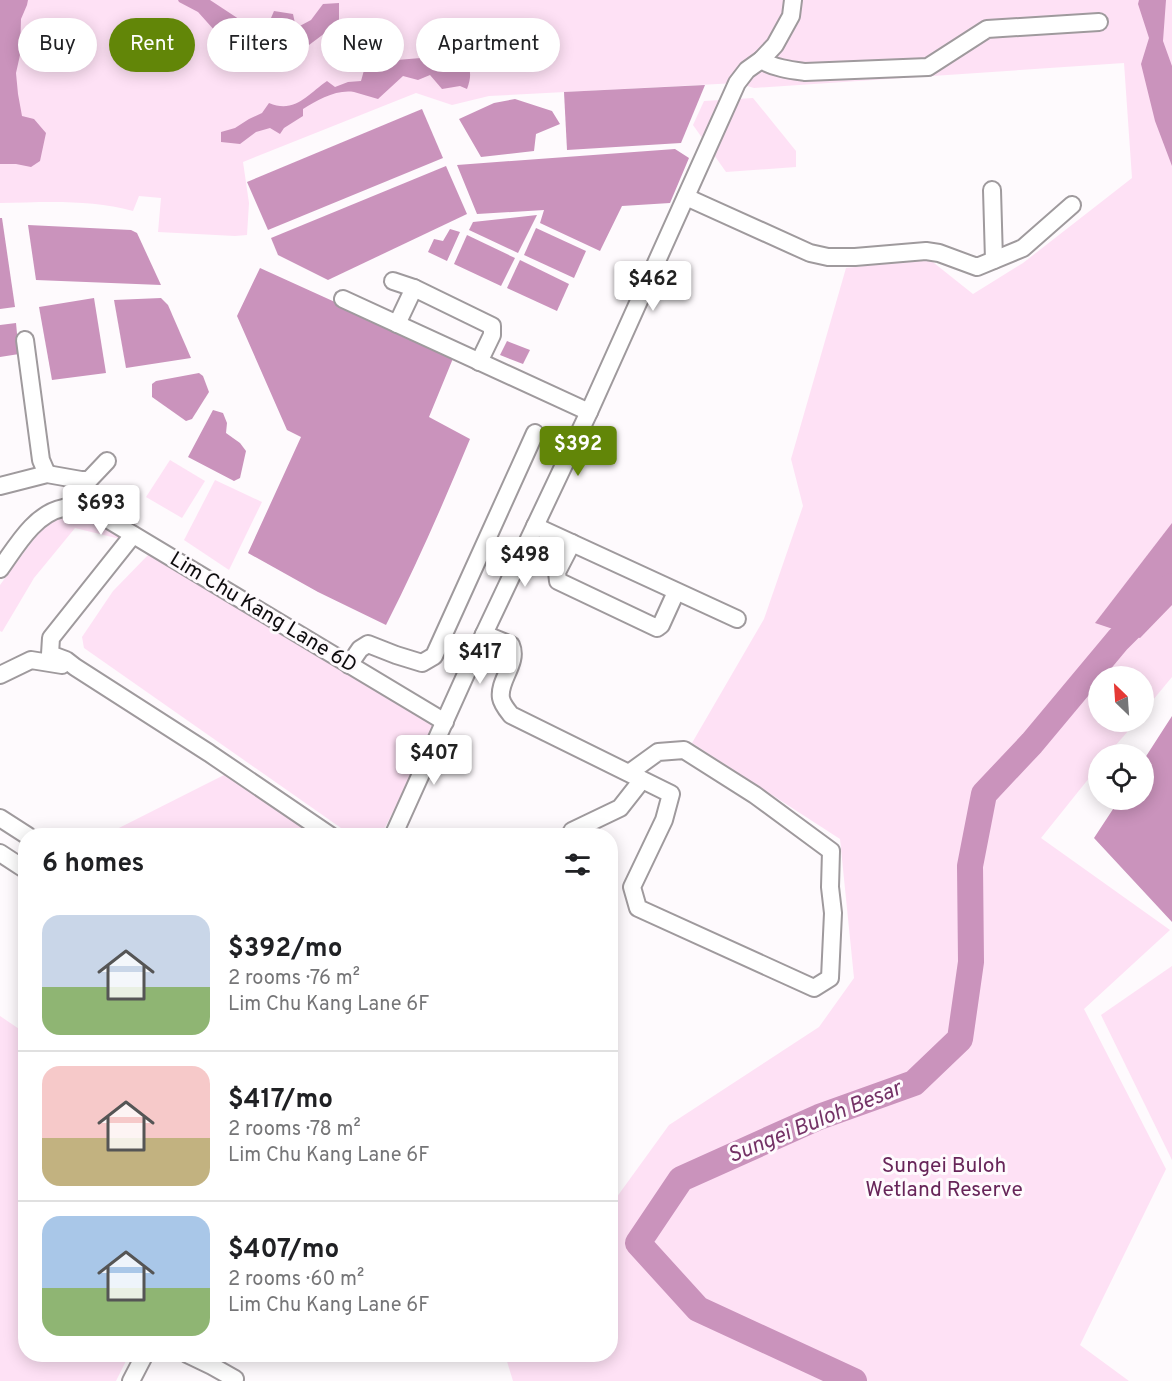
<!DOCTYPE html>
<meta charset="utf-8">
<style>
:root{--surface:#fff;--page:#f2f2f2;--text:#202124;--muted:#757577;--line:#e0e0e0;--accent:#628608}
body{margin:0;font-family:Overpass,sans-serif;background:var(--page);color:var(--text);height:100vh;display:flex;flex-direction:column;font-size:22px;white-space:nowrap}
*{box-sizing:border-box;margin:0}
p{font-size:20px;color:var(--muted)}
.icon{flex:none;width:33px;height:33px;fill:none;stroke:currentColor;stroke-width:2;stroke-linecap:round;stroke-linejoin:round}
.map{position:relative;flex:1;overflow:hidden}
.panel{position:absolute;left:18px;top:828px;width:600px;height:534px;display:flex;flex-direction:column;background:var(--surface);border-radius:24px;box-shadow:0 3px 15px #0003}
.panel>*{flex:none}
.top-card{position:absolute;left:18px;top:18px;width:600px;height:54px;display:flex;gap:12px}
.needle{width:39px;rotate:335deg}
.fabs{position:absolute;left:1088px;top:666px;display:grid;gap:12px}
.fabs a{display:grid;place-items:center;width:66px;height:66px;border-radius:50%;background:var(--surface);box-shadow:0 3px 15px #0003;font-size:30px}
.price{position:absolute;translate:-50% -51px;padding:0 14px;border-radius:6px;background:#fff;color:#222;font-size:20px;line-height:39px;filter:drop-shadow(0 2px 3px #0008)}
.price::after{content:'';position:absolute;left:50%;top:36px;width:18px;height:14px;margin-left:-9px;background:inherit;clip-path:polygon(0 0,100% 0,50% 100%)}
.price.on{background:var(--accent);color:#fff}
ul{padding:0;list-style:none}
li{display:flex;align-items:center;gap:18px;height:150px;padding:0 24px}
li+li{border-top:2px solid var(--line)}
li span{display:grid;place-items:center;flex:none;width:168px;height:120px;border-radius:18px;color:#555}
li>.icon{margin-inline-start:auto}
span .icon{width:72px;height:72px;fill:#fffc;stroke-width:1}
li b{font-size:26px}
h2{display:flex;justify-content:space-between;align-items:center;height:72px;padding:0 24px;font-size:26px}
.pill{padding:0 21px;border-radius:27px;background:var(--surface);box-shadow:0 3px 15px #0003;font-size:21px;line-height:54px}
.pill.on{background:var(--accent);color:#fff}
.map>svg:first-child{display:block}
.green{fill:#fee1f5}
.water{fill:#ca93bc}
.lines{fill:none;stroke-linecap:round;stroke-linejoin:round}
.river{stroke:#ca93bc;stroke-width:26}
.minor-casing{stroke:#9f9a9d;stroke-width:20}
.minor{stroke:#fff;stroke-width:16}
.labels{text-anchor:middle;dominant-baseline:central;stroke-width:6;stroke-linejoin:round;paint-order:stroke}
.street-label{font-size:21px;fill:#0e0c0e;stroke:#fefafd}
.park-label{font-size:21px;fill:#672559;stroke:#fefafd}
.water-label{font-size:22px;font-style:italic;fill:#743266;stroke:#fefafd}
</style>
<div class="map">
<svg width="1172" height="1381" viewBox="0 0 1172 1381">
<rect width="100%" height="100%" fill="#fefafd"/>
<g class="green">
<path d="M0 0H1172V677L1143 712V676H1098V722H1136L1108 754H1098V767L1041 838 1170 930 1084 1009 1166 1169 1080 1345 1129 1381H513L505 1355 610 1354 611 1205 669 1125 819 1027 854 978 840 839 692 743 764 619 803 506 791 459 846 268 929 259 973 294 1023 263 1132 178 1124 63 754 88 737 83 489 96 452 105 416 93 243 162 249 203 247 235 235 236 158 232 161 198 139 196 133 211C90 199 45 202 0 203Z"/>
<polygon points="753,98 796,151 796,167 726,172 693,125 704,101"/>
<polygon points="170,460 205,481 182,518 146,497"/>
<polygon points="215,480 262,502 229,570 184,540"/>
<polygon points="70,509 124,530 120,539 75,528 34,578 2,632 0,631 0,585 47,521"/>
<polygon points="150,553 432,722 436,729 381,835 351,835 84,648 82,637 113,591"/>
<polygon points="226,774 315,835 103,836"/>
<polygon points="1172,966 1172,1160 1101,1015"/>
<polygon points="0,1016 25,1033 26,1354 129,1355 116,1381 0,1381"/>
</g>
<g class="water">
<polygon points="0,0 28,0 27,5 21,19 20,55 16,73 18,94 22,116 34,119 46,133 40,161 31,167 16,164 0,164"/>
<polygon points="178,0 210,0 251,27 268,25 274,11 293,14 296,28 311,20 323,4 339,3 339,37 325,33 305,48 259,56 224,41 198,12 179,2"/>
<polygon points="1139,0 1166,0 1163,41 1172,66 1172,166 1155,121 1141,64 1149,38 1138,4"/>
<path d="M391 48 397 60 445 56 461 52C470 66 473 73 467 89L460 86 442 89 430 75 418 80 403 76 378 99C370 97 362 94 354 92 337 89 317 100 303 109V116L284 128 280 134 270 128 256 132 240 144 221 142V132L235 128 249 119 262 113 269 103C295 114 308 94 327 81L335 87 348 82 361 81 368 56Z"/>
<polygon points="705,85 681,143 567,150 564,92"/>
<polygon points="515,99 552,111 560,124 536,134 534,151 481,157 459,119 494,103"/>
<polygon points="422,109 443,158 268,230 247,182"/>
<polygon points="675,149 689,158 670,203 622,206 600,251 540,223 544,210 477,214 457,165"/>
<polygon points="446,166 467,214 328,280 278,255 271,238"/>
<polygon points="537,215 518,253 469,230 473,222"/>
<polygon points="0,218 2,218 15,307 0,309"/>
<polygon points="28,225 131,230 137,233 161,285 36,280"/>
<polygon points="536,228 586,251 574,278 524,255"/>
<polygon points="450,229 460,232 447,261 428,252 434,239 443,241"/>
<polygon points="467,235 515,258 501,286 454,264"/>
<polygon points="520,260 569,284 557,311 507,288"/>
<path d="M260 268 454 356 429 417 470 439C444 502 417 564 386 625L318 592 248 553 301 437 287 430 237 316Z"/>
<polygon points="94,298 106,373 52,380 39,307"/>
<polygon points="161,298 168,305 191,358 126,368 114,300"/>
<polygon points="16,323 19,354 0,357 0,325"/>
<polygon points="507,341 530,350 523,364 500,355"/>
<polygon points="199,373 203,376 209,392 192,419 186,421 152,397 152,384 156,381"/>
<polygon points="213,410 223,413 227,423 226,433 240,443 246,451 240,478 234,481 188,457"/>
<polygon points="1172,523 1172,605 1140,638 1095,623"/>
<polygon points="1172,716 1172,922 1094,838 1119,800 1143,800 1143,761"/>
</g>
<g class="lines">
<polyline class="river" points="854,1381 698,1309 638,1243 681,1179 819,1117 914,1083 960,1039 971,962 970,866 984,794 1032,743 1118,640 1172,586"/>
<g class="minor-casing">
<g id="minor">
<path d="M761 60C774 68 790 70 805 72L928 67 987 29 1099 22"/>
<polyline points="992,190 994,260"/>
<polyline points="686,197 810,253 828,257 855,257 926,251 939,253 977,267 1023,248 1072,205"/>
<polyline points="393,281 414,288 492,326 492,335 479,362"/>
<polyline points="343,299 589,412"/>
<polyline points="397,324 414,288"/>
<polyline points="25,340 41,460 47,474"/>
<polyline points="0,486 47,474 81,480 89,480 107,461"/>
<polyline points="535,526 737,619"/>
<polyline points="133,535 51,638 50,654 66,660 75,667 209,753 331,836"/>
<polyline points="572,543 557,572 558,581 657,628 661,625 676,592"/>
<path d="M0 569C16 547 34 514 63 508 71 506 79 507 87 507L445 722"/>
<path d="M484 634 511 645C519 663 498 680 501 698 502 704 507 710 511 715L671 794 664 820 632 887 638 908 814 988 830 978 833 913 830 887 831 851 755 795 684 750 658 752 629 773"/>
<polyline points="349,665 360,649 368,644 396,655 422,663 434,656 535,433"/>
<polyline points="0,675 31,660 62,665"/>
<polyline points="0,818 28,836"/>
<polyline points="572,831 620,808 642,780"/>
<polyline points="393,836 484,634 589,412 737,83 747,70 761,60 775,45 791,16 793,0"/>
<polyline points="0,853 26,870"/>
<polyline points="187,1354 212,1366 235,1379"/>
<polyline points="131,1381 145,1354"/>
</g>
</g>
<use href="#minor" class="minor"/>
</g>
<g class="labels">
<g class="street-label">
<text transform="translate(263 613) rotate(31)">Lim Chu Kang Lane 6D</text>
</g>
<g class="park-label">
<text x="944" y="1166">Sungei Buloh<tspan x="944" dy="24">Wetland Reserve</tspan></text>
</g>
<g class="water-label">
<text transform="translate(815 1123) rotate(-22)">Sungei Buloh Besar</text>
</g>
</g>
</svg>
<div class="fabs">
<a><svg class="needle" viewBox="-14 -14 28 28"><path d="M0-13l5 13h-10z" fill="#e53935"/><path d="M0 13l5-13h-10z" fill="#757577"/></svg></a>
<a><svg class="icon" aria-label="locate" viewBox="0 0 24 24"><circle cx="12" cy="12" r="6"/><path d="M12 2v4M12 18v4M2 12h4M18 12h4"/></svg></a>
</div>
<b class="price" style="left:653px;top:312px">$462</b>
<b class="price on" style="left:578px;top:477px">$392</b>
<b class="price" style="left:101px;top:536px">$693</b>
<b class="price" style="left:525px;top:588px">$498</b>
<b class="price" style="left:480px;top:685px">$417</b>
<b class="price" style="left:434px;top:786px">$407</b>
<div class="top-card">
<a class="pill">Buy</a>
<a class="pill on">Rent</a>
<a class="pill">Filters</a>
<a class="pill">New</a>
<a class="pill">Apartment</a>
</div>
<section class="panel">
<h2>6 homes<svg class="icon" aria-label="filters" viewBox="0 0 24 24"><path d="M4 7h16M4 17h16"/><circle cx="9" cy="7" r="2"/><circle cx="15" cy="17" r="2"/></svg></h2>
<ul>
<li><span style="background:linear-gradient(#c9d6e8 60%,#8fb573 0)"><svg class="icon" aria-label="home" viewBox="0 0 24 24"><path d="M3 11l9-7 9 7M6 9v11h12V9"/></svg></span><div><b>$392/mo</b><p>2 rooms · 76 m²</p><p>Lim Chu Kang Lane 6F</p></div></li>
<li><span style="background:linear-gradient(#f6c9c9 60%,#c2b280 0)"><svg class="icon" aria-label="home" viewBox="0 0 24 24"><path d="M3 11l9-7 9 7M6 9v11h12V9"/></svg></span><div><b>$417/mo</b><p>2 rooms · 78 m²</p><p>Lim Chu Kang Lane 6F</p></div></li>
<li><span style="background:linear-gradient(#a9c7e8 60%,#8fb573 0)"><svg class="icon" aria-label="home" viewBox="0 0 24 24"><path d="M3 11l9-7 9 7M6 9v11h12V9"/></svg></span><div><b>$407/mo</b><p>2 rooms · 60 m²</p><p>Lim Chu Kang Lane 6F</p></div></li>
</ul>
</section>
</div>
